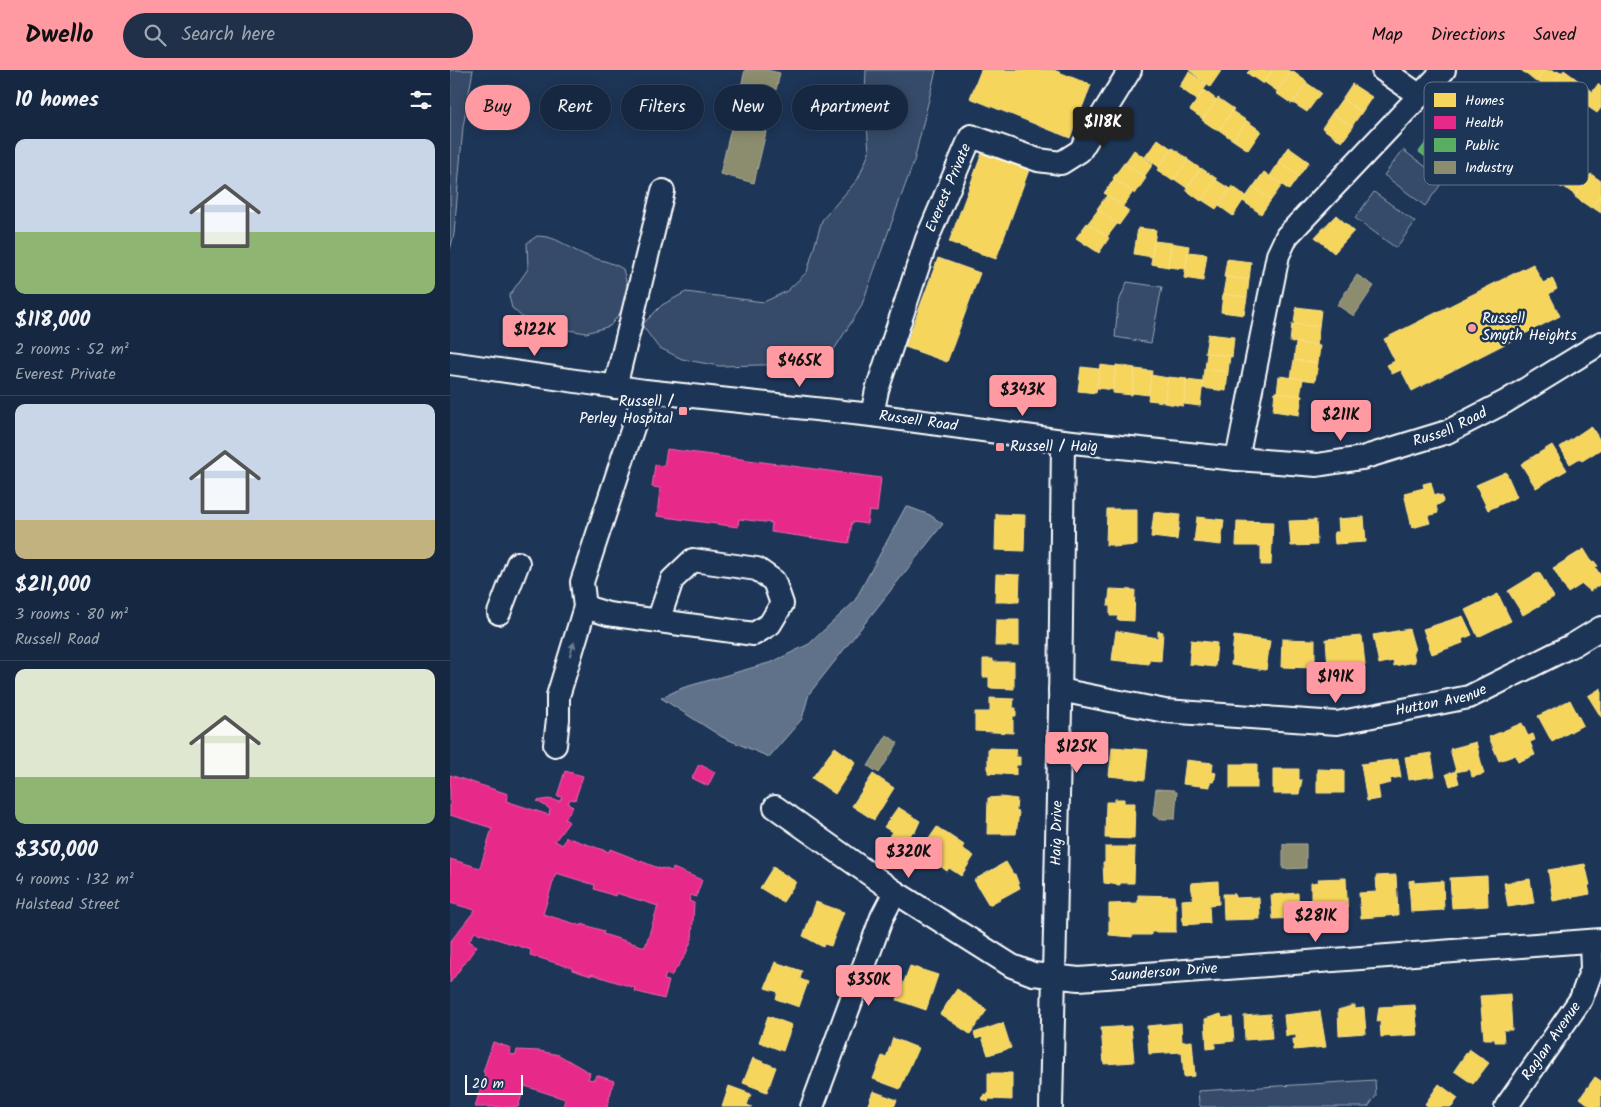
<!DOCTYPE html>
<meta charset="utf-8">
<style>
:root{--surface:#162841;--page:#1f3048;--text:#f1f3f6;--muted:#9ea6b1;--line:#35445a;--accent:#ff9aa2}
body{margin:0;font-family:Kalam,sans-serif;background:var(--page);color:var(--text);height:100vh;display:flex;flex-direction:column;font-size:19px;white-space:nowrap}
*{box-sizing:border-box;margin:0}
p{font-size:16px;color:var(--muted)}
.icon{flex:none;width:28px;height:28px;fill:none;stroke:currentColor;stroke-width:2;stroke-linecap:round;stroke-linejoin:round}
.map{position:relative;flex:1;overflow:hidden}
.details{display:flex;flex-direction:column;background:var(--surface);width:450px}
.details>*{flex:none}
.hud{position:absolute;left:15px;top:15px;width:475px;height:45px;display:flex;gap:10px}
.scale{position:absolute;left:15px;bottom:12px;width:58px;box-sizing:border-box;padding-left:5px;border:2px solid #fff;border-top:0;font-size:14px;line-height:18px;white-space:nowrap;color:#fff;-webkit-text-stroke:4px #1d3557;paint-order:stroke}
.price{position:absolute;translate:-50% -42px;padding:0 11px;border-radius:5px;background:var(--accent);color:#111;font-size:16px;line-height:32px;filter:drop-shadow(0 1px 2px #0008)}
.price::after{content:'';position:absolute;left:50%;top:30px;width:15px;height:11px;margin-left:-8px;background:inherit;clip-path:polygon(0 0,100% 0,50% 100%)}
.price.selected{background:#222;color:#fff}
ul{padding:0;list-style:none}
li{display:grid;align-content:center;gap:10px;height:265px;padding:0 15px}
li+li{border-top:1px solid var(--line)}
li span{display:grid;place-items:center;height:155px;border-radius:10px;color:#555}
li>.icon{margin-inline-start:auto}
span .icon{width:90px;height:90px;fill:#fffc;stroke-width:1}
li b{font-size:21px}
h2{display:flex;justify-content:space-between;align-items:center;height:60px;padding:0 15px;font-size:21px}
.tag{padding:0 18px;border-radius:22px;background:var(--surface);box-shadow:0 2px 12px #0003,0 0 0 1px var(--line);font-size:18px;line-height:45px}
.tag.selected{background:var(--accent);color:#111}
header{display:flex;align-items:center;gap:30px;box-sizing:border-box;height:70px;padding:0 25px;background:var(--accent);color:#111}
header strong{font-size:24px}
nav{display:flex;gap:28px;margin-inline-start:auto;font-size:18px}
.search{width:350px;height:45px;background:var(--page);display:flex;align-items:center;gap:12px;box-sizing:border-box;padding:0 18px;border-radius:28px;color:var(--muted);font-size:19px}
main{display:flex;flex:1;min-height:0}
.map>svg:first-child{display:block}
.green{fill:#364b69;stroke:#9aa5b4}
.water{fill:#617289;stroke:#a0aab8}
.homes{fill:#f6d55c;stroke:#f9e28d}
.health{fill:#e7298a;stroke:#ee69ad;fill-rule:evenodd}
.public{fill:#5aae61;stroke:#8cc690}
.industry{fill:#8c8c6e;stroke:#aeae9a}
.lines{fill:none;stroke-linecap:round;stroke-linejoin:round}
.minor-casing{stroke:#fff;stroke-width:26}
.minor{stroke:#1d3557;stroke-width:22}
.oneway{fill:#6c7c92}
.poi-dot{fill:#ff9aa2;stroke:#1d3557;stroke-width:2}
.labels{text-anchor:middle;dominant-baseline:central;stroke-width:5;stroke-linejoin:round;paint-order:stroke}
.street-label{font-size:15px;fill:#fff;stroke:#1d3557}
.poi-label{font-size:15px;fill:#fff;stroke:#1d3557;text-anchor:start}
.key{fill:#1d3557;stroke:#617289;stroke-width:1}
.key-label{font-size:14px;fill:#fff}
</style>
<header>
<strong>Dwello</strong>
<div class="search"><svg class="icon" aria-label="search" viewBox="0 0 24 24"><circle cx="10" cy="10" r="6"/><path d="M15 15l6 6"/></svg>Search here</div>
<nav><a>Map</a><a>Directions</a><a>Saved</a></nav>
</header>
<main>
<section class="details">
<h2>10 homes<svg class="icon" aria-label="filters" viewBox="0 0 24 24"><path d="M4 7h16M4 17h16"/><circle cx="9" cy="7" r="2"/><circle cx="15" cy="17" r="2"/></svg></h2>
<ul>
<li><span style="background:linear-gradient(#c9d6e8 60%,#8fb573 0)"><svg class="icon" aria-label="home" viewBox="0 0 24 24"><path d="M3 11l9-7 9 7M6 9v11h12V9"/></svg></span><div><b>$118,000</b><p>2 rooms · 52 m²</p><p>Everest Private</p></div></li>
<li><span style="background:linear-gradient(#c9d6e8 75%,#c2b280 0)"><svg class="icon" aria-label="home" viewBox="0 0 24 24"><path d="M3 11l9-7 9 7M6 9v11h12V9"/></svg></span><div><b>$211,000</b><p>3 rooms · 80 m²</p><p>Russell Road</p></div></li>
<li><span style="background:linear-gradient(#dfe7d0 70%,#8fb573 0)"><svg class="icon" aria-label="home" viewBox="0 0 24 24"><path d="M3 11l9-7 9 7M6 9v11h12V9"/></svg></span><div><b>$350,000</b><p>4 rooms · 132 m²</p><p>Halstead Street</p></div></li>
</ul>
</section>
<div class="map">
<svg width="1151" height="1037" viewBox="0 0 1151 1037">
<rect width="100%" height="100%" fill="#1d3557"/>
<filter id="ink" filterUnits="userSpaceOnUse"><feTurbulence type="fractalNoise" baseFrequency=".02" numOctaves="2"/><feDisplacementMap in="SourceGraphic" scale="10" xChannelSelector="R" yChannelSelector="G"/><feConvolveMatrix kernelMatrix="1 2 1 2 8 2 1 2 1" color-interpolation-filters="sRGB"/></filter>
<g filter="url(#ink)">
<g class="green">
<polygon points="0,0 23,0 13,57 4,164 0,180"/>
<polygon points="416,0 486,0 464,91 411,237 385,278 375,286 351,294 269,296 232,289 208,277 192,255 212,235 236,222 314,232 337,221 357,202 372,150 408,109 419,83 415,25"/>
<polygon points="953,80 994,110 975,136 934,105"/>
<polygon points="924,122 965,152 946,178 905,148"/>
<path d="M87 166C108 166 117 178 135 185 148 190 160 191 173 199L179 223 176 235 160 256 136 263 95 256 72 247 62 238 59 226 78 199 77 173Z"/>
<polygon points="677,212 712,217 701,273 665,267 668,234"/>
<polygon points="925,1010 926,1026 918,1037 751,1037 749,1034 748,1021"/>
</g>
<polygon class="water" points="456,436 480,445 493,454 359,624 352,649 319,687 272,667 211,628 232,618 322,592 359,574 404,532"/>
<g class="homes">
<polygon points="531,0 604,0 641,15 620,68 520,28"/>
<polygon points="739,0 769,0 771,1 760,17"/>
<polygon points="800,0 823,0 813,14 797,3"/>
<polygon points="823,0 838,0 841,2 827,21 814,12"/>
<polygon points="1071,0 1094,0 1086,12"/>
<polygon points="1094,0 1112,2 1100,20 1087,11"/>
<polygon points="1114,0 1129,11 1114,33 1098,22"/>
<polygon points="842,1 857,12 842,34 826,23"/>
<polygon points="739,2 757,15 747,30 729,17"/>
<polygon points="1022,11 1042,25 1032,40 1011,26"/>
<polygon points="1129,12 1142,21 1129,41 1115,32"/>
<polygon points="857,13 871,23 857,42 843,33"/>
<polygon points="902,14 922,27 912,42 892,29"/>
<polygon points="1148,14 1151,17 1151,38 1147,43 1134,34"/>
<polygon points="754,20 767,30 753,49 740,40"/>
<polygon points="768,28 784,39 768,61 752,50"/>
<polygon points="892,29 912,42 902,56 882,43"/>
<polygon points="782,41 797,51 783,70 769,60"/>
<polygon points="882,43 903,57 892,72 872,58"/>
<polygon points="797,51 811,61 798,80 783,70"/>
<polygon points="708,69 722,79 709,97 695,87"/>
<polygon points="838,77 859,92 849,106 828,92"/>
<polygon points="723,78 738,89 723,111 707,100"/>
<polygon points="684,80 703,94 694,107 675,93"/>
<polygon points="532,83 579,100 546,189 499,172"/>
<polygon points="1113,85 1128,96 1112,118 1097,107"/>
<polygon points="738,90 751,99 737,118 724,109"/>
<polygon points="829,92 849,106 839,120 820,106"/>
<polygon points="674,93 696,108 685,124 663,108"/>
<polygon points="1127,97 1140,106 1126,126 1113,116"/>
<polygon points="751,98 767,109 751,131 736,120"/>
<polygon points="814,102 832,115 821,130 803,117"/>
<polygon points="1141,104 1151,111 1151,123 1141,138 1125,127"/>
<polygon points="664,109 683,122 673,136 654,123"/>
<polygon points="766,110 780,119 766,139 752,130"/>
<polygon points="782,116 796,126 783,146 769,136"/>
<polygon points="803,117 821,130 811,144 793,131"/>
<polygon points="1151,123 1151,143 1142,137"/>
<polygon points="657,125 679,141 669,155 647,139"/>
<polygon points="648,140 667,154 657,167 638,153"/>
<polygon points="886,145 904,161 884,183 865,167"/>
<polygon points="637,153 659,168 649,183 626,168"/>
<polygon points="688,158 706,160 702,187 684,184"/>
<polygon points="704,171 721,173 718,197 701,194"/>
<polygon points="721,173 739,176 736,199 718,197"/>
<polygon points="738,182 757,184 753,211 734,208"/>
<polygon points="488,188 530,203 497,292 455,277"/>
<polygon points="777,189 801,192 799,210 774,207"/>
<polygon points="1083,194 1093,213 1102,208 1107,219 1099,224 1110,246 962,321 951,300 942,304 937,295 945,291 934,269"/>
<polygon points="776,207 799,210 797,227 773,224"/>
<polygon points="773,224 797,227 794,245 771,242"/>
<polygon points="846,237 871,240 869,257 844,254"/>
<polygon points="842,254 869,257 867,275 840,272"/>
<polygon points="758,264 784,267 782,287 755,283"/>
<polygon points="846,273 870,276 868,293 844,290"/>
<polygon points="757,283 780,286 778,302 755,299"/>
<polygon points="844,290 868,293 865,311 841,308"/>
<polygon points="650,295 666,297 663,320 647,318"/>
<polygon points="666,295 685,298 682,325 663,323"/>
<polygon points="631,297 649,299 646,323 628,321"/>
<polygon points="685,299 702,301 699,325 682,323"/>
<polygon points="754,299 778,302 776,321 752,318"/>
<polygon points="701,305 718,308 714,332 698,330"/>
<polygon points="829,306 853,309 850,326 827,323"/>
<polygon points="718,307 737,309 733,336 714,333"/>
<polygon points="736,310 753,312 750,336 734,334"/>
<polygon points="825,322 852,326 849,345 823,341"/>
<polygon points="1141,356 1151,372 1151,379 1132,391 1130,388 1120,394 1110,377"/>
<polygon points="1102,375 1117,400 1086,418 1071,394"/>
<polygon points="1056,402 1067,427 1038,440 1026,415"/>
<polygon points="981,412 984,424 992,426 993,432 986,436 988,443 978,446 980,453 962,458 954,423 974,418 973,414"/>
<polygon points="657,439 687,439 687,475 663,477 663,475 656,475"/>
<polygon points="704,442 730,445 727,470 701,467"/>
<polygon points="546,444 575,445 574,481 545,480"/>
<polygon points="747,447 774,450 771,475 744,472"/>
<polygon points="914,447 916,472 885,474 884,462 889,462 888,449"/>
<polygon points="866,450 867,475 841,476 839,451"/>
<polygon points="787,451 823,452 821,495 811,495 811,476 786,476"/>
<polygon points="1134,479 1142,492 1144,491 1148,496 1145,497 1151,506 1151,514 1140,521 1132,514 1118,523 1103,498"/>
<polygon points="1089,502 1104,527 1073,545 1058,521"/>
<polygon points="546,504 570,505 569,532 545,532"/>
<polygon points="660,519 685,520 684,551 667,550 668,546 660,546 660,536 658,536"/>
<polygon points="1048,524 1061,551 1028,567 1015,540"/>
<polygon points="1013,546 1022,565 1012,569 1013,573 982,584 973,559"/>
<polygon points="546,550 569,550 569,576 545,576"/>
<polygon points="959,559 965,580 963,580 965,592 944,596 943,591 929,594 923,565"/>
<polygon points="666,561 708,568 708,561 713,562 711,591 699,590 699,594 662,590"/>
<polygon points="784,566 820,571 816,600 781,595"/>
<polygon points="912,566 915,595 901,596 901,600 895,600 894,597 878,598 876,569"/>
<polygon points="832,569 865,570 865,598 831,597"/>
<polygon points="741,570 767,573 765,597 739,594"/>
<polygon points="533,589 543,589 543,592 564,592 564,619 539,618 539,607 533,607"/>
<polygon points="1151,618 1151,647 1138,626"/>
<polygon points="540,628 564,629 563,638 566,638 566,646 563,646 563,663 525,661 525,642 540,642"/>
<polygon points="1120,630 1133,655 1102,672 1088,646"/>
<polygon points="1072,653 1078,666 1083,664 1085,670 1080,672 1085,685 1068,692 1066,685 1049,691 1039,667"/>
<polygon points="1026,672 1034,704 1022,707 1020,699 1006,702 1009,713 1000,716 996,704 1006,701 1000,679"/>
<polygon points="385,677 406,692 385,724 362,708"/>
<polygon points="662,677 698,680 695,710 659,706"/>
<polygon points="538,678 566,679 566,687 570,687 570,695 566,695 566,705 538,703"/>
<polygon points="981,683 985,706 959,710 955,687"/>
<polygon points="948,689 951,707 940,709 941,713 928,716 930,729 917,731 911,694"/>
<polygon points="736,690 763,693 762,702 766,703 764,712 760,712 760,717 733,714"/>
<rect x="780" y="694" width="27" height="24"/>
<polygon points="823,699 849,699 849,710 852,710 849,724 823,724"/>
<polygon points="867,699 894,700 894,723 867,723"/>
<polygon points="423,704 444,718 424,750 402,736"/>
<polygon points="551,727 567,729 566,741 569,742 566,764 537,764 538,728"/>
<polygon points="665,729 674,729 674,733 685,733 684,769 655,768 656,732 665,732"/>
<polygon points="448,737 470,751 465,762 463,761 456,772 448,767 446,770 439,766 442,762 434,757"/>
<polygon points="487,757 514,775 512,778 524,786 511,806 499,798 497,801 470,782"/>
<polygon points="655,777 685,777 684,813 670,813 670,815 654,813 653,792 655,792"/>
<polygon points="556,792 563,804 565,804 570,818 539,835 524,810"/>
<polygon points="1135,794 1140,815 1138,815 1140,824 1103,831 1098,800"/>
<polygon points="323,797 346,812 333,832 310,818"/>
<polygon points="946,805 948,845 911,848 909,823 927,822 926,806"/>
<polygon points="1037,806 1038,836 1002,838 1000,808"/>
<polygon points="896,808 898,849 871,851 871,847 861,848 861,813 869,812 868,809"/>
<polygon points="1080,809 1084,833 1058,837 1054,813"/>
<polygon points="964,810 964,813 993,811 994,840 961,842 959,811"/>
<polygon points="768,811 769,834 759,835 760,853 733,855 732,830 743,829 741,813"/>
<polygon points="848,823 849,848 823,849 821,825"/>
<polygon points="773,824 785,824 785,828 809,827 810,849 774,850"/>
<polygon points="688,825 724,826 725,833 720,834 726,834 726,862 701,862 701,865 682,865 682,867 659,865 659,834 688,833"/>
<polygon points="366,832 394,842 381,876 374,874 373,877 353,866"/>
<polygon points="325,892 352,901 350,909 358,912 349,937 326,929 328,922 315,918"/>
<polygon points="460,896 488,905 476,940 447,930"/>
<polygon points="507,919 537,940 520,964 490,944"/>
<polygon points="1060,924 1062,960 1053,960 1054,972 1045,972 1045,969 1034,969 1030,926"/>
<polygon points="905,935 905,939 914,938 916,963 889,965 888,940"/>
<polygon points="965,935 968,965 931,967 930,951 927,952 929,937"/>
<polygon points="870,941 876,977 844,980 843,969 846,969 846,965 836,966 834,945"/>
<polygon points="771,944 772,948 782,947 784,971 765,973 765,978 757,979 755,949"/>
<polygon points="820,944 822,968 795,970 794,946"/>
<polygon points="318,946 342,955 333,981 309,972"/>
<polygon points="553,953 561,978 538,985 532,967 526,969 524,963"/>
<polygon points="731,953 732,972 742,971 745,1006 734,1007 732,982 699,984 697,956"/>
<polygon points="681,956 684,992 654,994 651,958"/>
<polygon points="443,968 468,978 450,1019 423,1009 432,986 436,988"/>
<polygon points="1019,979 1039,993 1023,1014 1004,1001"/>
<polygon points="303,988 326,997 317,1022 293,1013"/>
<polygon points="538,1003 562,1003 562,1030 539,1029 538,1032 532,1029 534,1024 538,1025"/>
<polygon points="1145,1007 1151,1011 1151,1037 1142,1037 1130,1028"/>
<polygon points="989,1014 1008,1028 1002,1037 979,1037 975,1034"/>
<polygon points="279,1016 301,1024 297,1035 302,1037 272,1037"/>
<polygon points="423,1021 447,1030 444,1037 417,1037"/>
</g>
<g class="health">
<polygon points="217,379 431,408 427,442 419,441 417,454 402,452 399,473 321,462 322,453 289,449 288,457 207,446 210,418 202,417 205,395 214,396"/>
<polygon points="249,694 265,702 258,716 242,708"/>
<path d="M115 701 133 706 125 730 120 729 118 734 123 737 115 749 119 752 105 771 113 775 116 767 159 782 160 779 211 799 212 798 222 801 223 798 252 810 246 827 241 825 239 831 244 833 242 869 235 886 221 906 216 904 214 910 219 911 214 929 184 921 185 918 141 904V906L122 900V898L80 885 81 880 25 862 19 871 27 876 0 913V872L25 840 0 833V789L30 798 42 758 0 745V705L58 724 56 731 99 745 100 739 87 731 98 729 110 731 112 727 107 726ZM106 803 145 815 144 819 165 826 166 823 208 836 195 877 153 864 154 861 132 854V856L93 844Z"/>
<polygon points="43,972 61,978 60,984 66,985 67,980 90,981 109,985 140,1003 138,1009 144,1010 146,1005 164,1011 157,1037 113,1037 115,1029 75,1016 68,1037 25,1037 35,1003 33,1002"/>
</g>
<polygon class="public" points="980,67 1002,83 991,98 969,82"/>
<g class="industry">
<polygon points="295,0 317,0 330,3 304,113 270,104"/>
<polygon points="907,205 924,216 904,246 887,235"/>
<polygon points="437,665 448,673 429,703 418,696"/>
<polygon points="706,719 724,720 724,722 727,722 725,749 709,749 703,745"/>
<polygon points="833,774 856,774 856,798 833,799"/>
</g>
<g class="lines">
<g class="minor-casing">
<g id="minor">
<polyline points="933,0 970,26"/>
<path id="s1" d="M0 293 195 321 422 345 613 371 787 389 867 395 912 388 997 362 1055 332 1151 273"/>
<polyline points="165,317 213,121"/>
<path id="s2" d="M422 345 427 320 477 169 521 66 588 90 611 93 630 81 680 0"/>
<polyline points="787,389 828,185 837,166 994,0"/>
<polyline points="135,537 158,544 304,564 320,554 332,534 324,511 307,499 243,490 222,510 208,551"/>
<polyline points="49,543 68,493"/>
<path id="s3" d="M610 620 715 641 887 653 1019 627 1123 575 1151 558"/>
<polyline points="105,675 108,649 108,626 135,537 132,512 195,321"/>
<path id="s4" d="M325 737 445 822 562 896 583 904 629 909 1151 870"/>
<polyline points="362,1037 432,847 445,822"/>
<path id="s5" d="M601 1037 610 638 613 371"/>
<path id="s6" d="M1056 1037 1131 929 1142 899 1141 873"/>
</g>
</g>
<use href="#minor" class="minor"/>
</g>
<defs><path id="oneway-solid" d="M-6-.8H1V-3.2L6.5 0L1 3.2V.8H-6Z" transform="scale(1.25)"/></defs>
<use class="oneway" href="#oneway-solid" transform="translate(122 579) rotate(-73)"/>
</g>
<g class="poi-dot">
<circle cx="1022" cy="258" r="5"/>
<rect x="228" y="336" width="10" height="10" rx="2.5"/>
<rect x="545" y="372" width="10" height="10" rx="2.5"/>
</g>
<g class="labels">
<g class="street-label">
<text stroke="none"><textPath href="#s2" startOffset="240">Everest Private</textPath></text>
<text stroke="none"><textPath href="#s1" startOffset="472">Russell Road</textPath></text>
<text stroke="none"><textPath href="#s1" startOffset="1012">Russell Road</textPath></text>
<text stroke="none"><textPath href="#s3" startOffset="386">Hutton Avenue</textPath></text>
<text stroke="none"><textPath href="#s5" startOffset="274">Haig Drive</textPath></text>
<text stroke="none"><textPath href="#s4" startOffset="439">Saunderson Drive</textPath></text>
<text stroke="none"><textPath href="#s6" startOffset="80">Raglan Avenue</textPath></text>
</g>
<g class="poi-label">
<text x="1032" y="249">Russell<tspan x="1032" dy="17">Smyth Heights</tspan></text>
<text x="223" y="332" text-anchor="end">Russell /<tspan x="223" dy="17">Perley Hospital</tspan></text>
<text x="560" y="377">Russell / Haig</text>
</g>
</g>
<rect x="974" y="12" width="164" height="103" rx="8" class="key"/>
<rect x="984" y="23" width="22" height="14" fill="#f6d55c"/>
<rect x="984" y="46" width="22" height="13" fill="#e7298a"/>
<rect x="984" y="68" width="22" height="14" fill="#5aae61"/>
<rect x="984" y="91" width="22" height="13" fill="#8c8c6e"/>
<g class="key-label">
<text x="1015" y="35">Homes</text>
<text x="1015" y="57">Health</text>
<text x="1015" y="80">Public</text>
<text x="1015" y="102">Industry</text>
</g>
</svg>
<div class="scale">20 m</div>
<b class="price selected" style="left:653px;top:79px">$118K</b>
<b class="price" style="left:85px;top:287px">$122K</b>
<b class="price" style="left:350px;top:318px">$465K</b>
<b class="price" style="left:573px;top:347px">$343K</b>
<b class="price" style="left:891px;top:372px">$211K</b>
<b class="price" style="left:886px;top:634px">$191K</b>
<b class="price" style="left:627px;top:704px">$125K</b>
<b class="price" style="left:459px;top:809px">$320K</b>
<b class="price" style="left:866px;top:873px">$281K</b>
<b class="price" style="left:419px;top:937px">$350K</b>
<div class="hud">
<a class="tag selected">Buy</a>
<a class="tag">Rent</a>
<a class="tag">Filters</a>
<a class="tag">New</a>
<a class="tag">Apartment</a>
</div>
</div>
</main>
